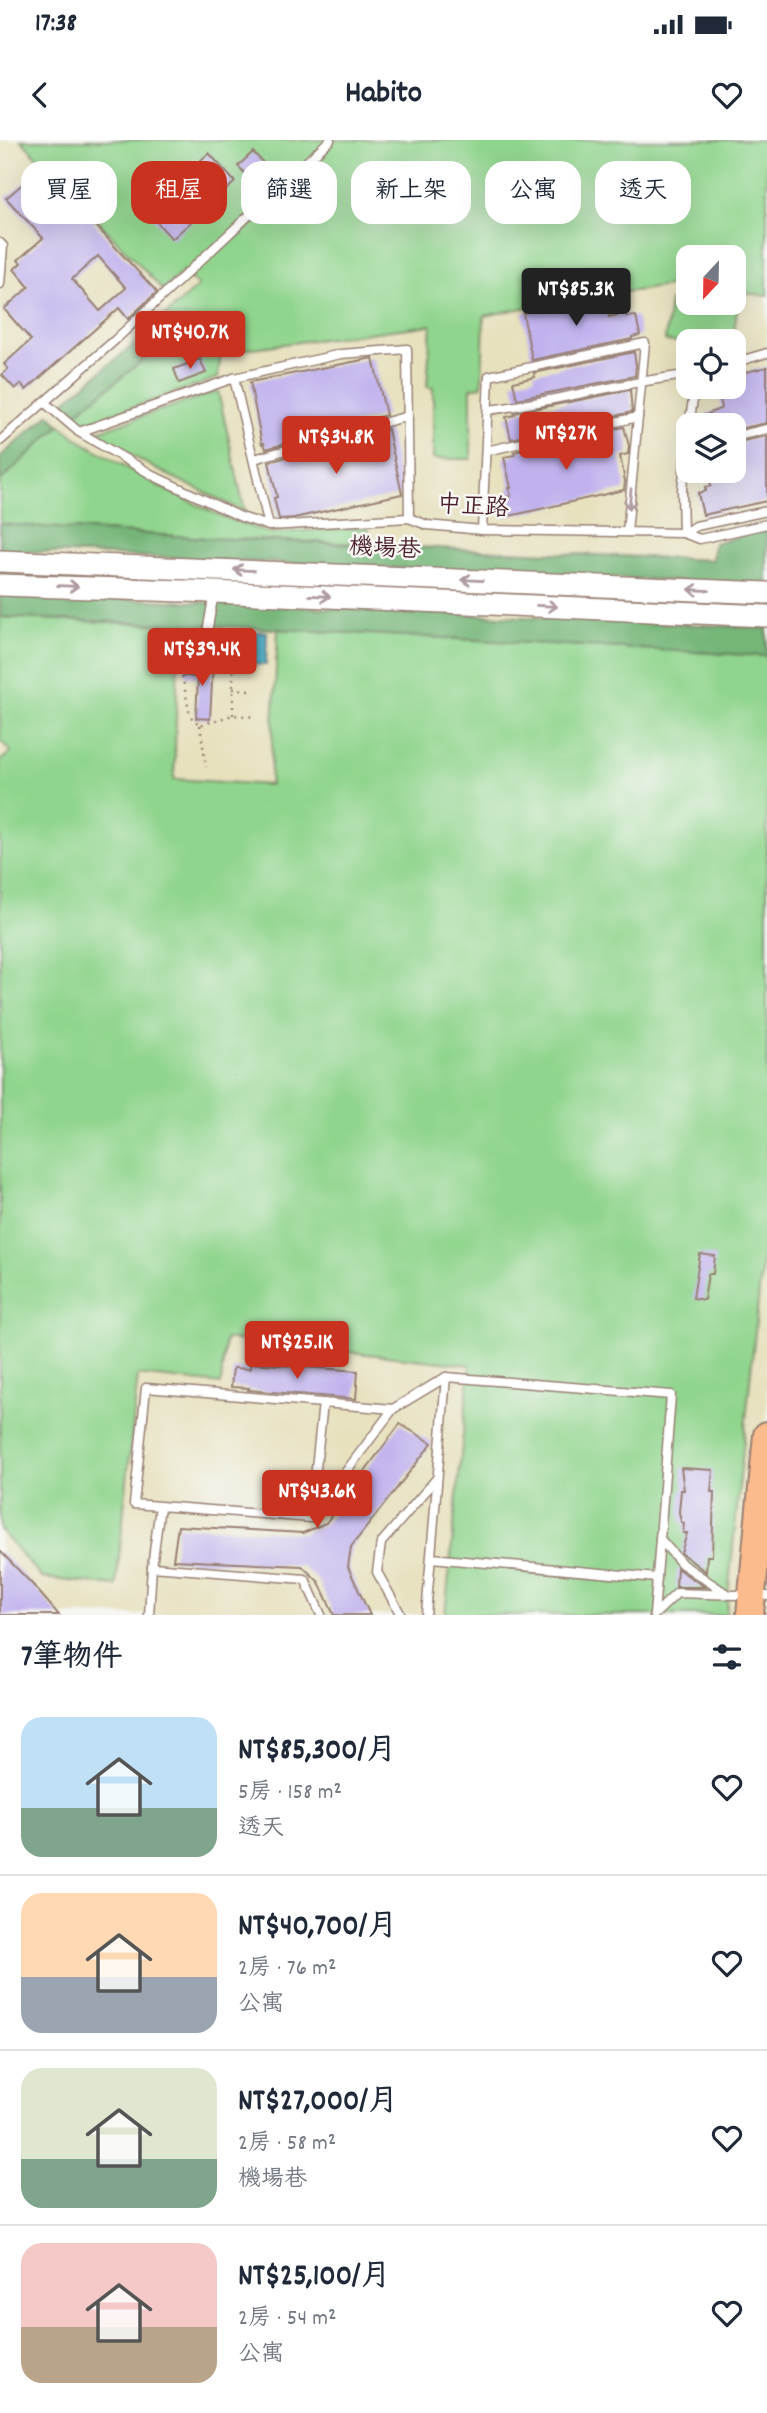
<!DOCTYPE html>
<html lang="zh-TW">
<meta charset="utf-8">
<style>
:root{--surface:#fff;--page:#f6f6f7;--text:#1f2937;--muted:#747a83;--line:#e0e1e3;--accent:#c8321e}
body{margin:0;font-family:Dekko,"LXGW WenKai TC",sans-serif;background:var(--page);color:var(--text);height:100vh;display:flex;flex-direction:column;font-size:26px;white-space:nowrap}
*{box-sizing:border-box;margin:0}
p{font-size:23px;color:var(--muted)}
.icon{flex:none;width:38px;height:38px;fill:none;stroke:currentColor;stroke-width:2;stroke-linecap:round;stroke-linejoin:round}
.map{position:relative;height:1475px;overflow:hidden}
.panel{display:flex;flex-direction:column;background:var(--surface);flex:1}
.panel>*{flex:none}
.hud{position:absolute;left:21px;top:21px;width:726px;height:63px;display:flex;gap:14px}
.needle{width:46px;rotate:202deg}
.tools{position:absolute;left:676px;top:105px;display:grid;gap:14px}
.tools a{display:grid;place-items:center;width:70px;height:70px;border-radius:14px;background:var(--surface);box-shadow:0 7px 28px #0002;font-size:35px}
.price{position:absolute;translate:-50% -60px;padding:0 16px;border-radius:7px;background:var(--accent);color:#fff;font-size:23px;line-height:46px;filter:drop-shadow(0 2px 4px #0008)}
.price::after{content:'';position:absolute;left:50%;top:42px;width:21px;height:16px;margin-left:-10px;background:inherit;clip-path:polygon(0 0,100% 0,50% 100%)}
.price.active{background:#222;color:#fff}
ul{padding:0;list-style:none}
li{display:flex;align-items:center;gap:21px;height:175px;padding:0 21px}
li+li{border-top:2px solid var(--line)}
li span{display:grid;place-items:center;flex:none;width:196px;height:140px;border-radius:21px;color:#555}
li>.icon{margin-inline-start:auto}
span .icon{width:84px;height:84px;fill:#fffc;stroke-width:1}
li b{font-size:30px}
h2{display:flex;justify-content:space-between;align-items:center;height:84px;padding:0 21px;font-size:30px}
.tag{padding:0 24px;border-radius:21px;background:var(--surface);box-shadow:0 7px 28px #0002;font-size:24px;line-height:63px}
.tag.active{background:var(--accent);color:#fff}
.status{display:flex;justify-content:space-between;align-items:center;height:49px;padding:0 35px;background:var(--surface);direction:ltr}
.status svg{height:19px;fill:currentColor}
header{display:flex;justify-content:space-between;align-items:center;height:91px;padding:0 21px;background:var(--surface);font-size:32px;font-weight:800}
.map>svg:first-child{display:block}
.green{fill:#90d58d;stroke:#6d7a5c;stroke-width:2}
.forest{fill:#74b678;stroke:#5f6a52;stroke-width:2}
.water{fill:#46acc5;stroke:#486678;stroke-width:2}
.building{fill:#c1b2ee;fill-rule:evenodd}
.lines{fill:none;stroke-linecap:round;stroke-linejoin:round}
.service-casing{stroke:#988074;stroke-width:11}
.tertiary-casing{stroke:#988074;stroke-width:24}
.primary-casing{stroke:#988074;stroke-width:30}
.path{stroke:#988074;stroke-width:2.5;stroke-dasharray:2 5;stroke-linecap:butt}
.service{stroke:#fff;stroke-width:8}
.tertiary{stroke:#fff;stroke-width:21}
.primary{stroke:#fbbb8c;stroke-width:26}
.oneway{stroke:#ae9aa0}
.labels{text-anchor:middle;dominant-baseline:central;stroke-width:5;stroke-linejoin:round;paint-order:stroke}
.street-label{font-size:24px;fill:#4a1f2b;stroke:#f6f6f2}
</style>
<div class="status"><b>17:38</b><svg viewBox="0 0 49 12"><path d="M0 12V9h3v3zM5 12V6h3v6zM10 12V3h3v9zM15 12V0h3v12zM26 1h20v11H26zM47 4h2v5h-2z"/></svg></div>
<header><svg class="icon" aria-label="back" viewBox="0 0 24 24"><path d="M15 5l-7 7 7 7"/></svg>Habito<svg class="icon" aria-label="heart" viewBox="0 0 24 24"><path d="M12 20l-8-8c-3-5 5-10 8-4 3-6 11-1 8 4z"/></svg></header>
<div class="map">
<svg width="767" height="1475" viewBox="0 0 767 1475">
<rect width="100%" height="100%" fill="#f6f6f2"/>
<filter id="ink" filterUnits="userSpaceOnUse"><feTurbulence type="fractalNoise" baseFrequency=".0143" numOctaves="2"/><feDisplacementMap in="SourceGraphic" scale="14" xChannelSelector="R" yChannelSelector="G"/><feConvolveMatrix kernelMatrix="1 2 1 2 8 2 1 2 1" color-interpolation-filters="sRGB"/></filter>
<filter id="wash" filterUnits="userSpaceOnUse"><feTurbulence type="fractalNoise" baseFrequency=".00686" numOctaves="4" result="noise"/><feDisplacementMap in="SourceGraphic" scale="28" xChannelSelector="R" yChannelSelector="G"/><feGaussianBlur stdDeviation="1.57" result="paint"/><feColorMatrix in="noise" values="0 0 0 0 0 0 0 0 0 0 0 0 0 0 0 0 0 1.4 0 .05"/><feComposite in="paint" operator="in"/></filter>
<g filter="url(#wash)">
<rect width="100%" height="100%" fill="#e7e1be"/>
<g class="green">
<polygon points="21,0 767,0 767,156 733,151 733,117 688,117 688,146 675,145 542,164 484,176 482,246 471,248 471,319 433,319 433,248 427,247 431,185 221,212 218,238 87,283 71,277 146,218 132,206 198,146 183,131 163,150"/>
<polygon points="670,161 737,169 733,201 688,201 688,204 665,201"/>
<polygon points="218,251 245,372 158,330 92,293"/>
<polygon points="60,285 81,301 166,350 219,375 269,393 368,387 369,404 206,398 0,384 0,341"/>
<polygon points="0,477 179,486 174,639 270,645 278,489 767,516 767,1074 726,1475 445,1475 470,1225 225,1199 221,1244 138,1235 116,1446 42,1438 0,1390 0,621 11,612 0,600"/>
</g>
<g class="forest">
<polygon points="132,206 146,218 71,277 60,265"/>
<polygon points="49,274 60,285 0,341 0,317"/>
<polygon points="0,384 206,398 712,420 714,403 767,389 767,445 0,410"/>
<polygon points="13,454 767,488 767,516 278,489 0,477 0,455"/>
</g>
<polygon class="water" points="218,491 267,492 266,525 216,522"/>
<g id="blocks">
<g class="building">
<polygon points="253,12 267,27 252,41 238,26"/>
<polygon points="209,13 235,42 172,99 146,70"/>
<path d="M45 25 88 70 96 80 93 82 117 109 157 152 128 179 119 168 26 250 21 244 15 249 2 235 8 229 4 224 31 200 4 169 29 147 14 129 21 123 18 120 43 98 6 58ZM98 116 126 148 100 171 72 139Z"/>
<polygon points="606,158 609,177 626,173 627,177 636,176 640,195 632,197 632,199 532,220 523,173"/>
<polygon points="634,212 636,225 635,236 517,259 513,242 535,237 534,233"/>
<polygon points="373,218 386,275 266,309 264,303 262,304 250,242"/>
<polygon points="200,219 206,233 179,243 174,229"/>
<polygon points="767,227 767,283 733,290 733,285 708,285 705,275 722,268 717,247 733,247 733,235"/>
<polygon points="630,250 632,272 511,299 506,277 515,275 514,273"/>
<polygon points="624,287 629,306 628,314 620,316 625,341 624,350 505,377 501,358 511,356 509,348 511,348 504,317 515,315 514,312"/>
<polygon points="388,289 402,354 294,378 279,379 274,358 277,357 269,322"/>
<polygon points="767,296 767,361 703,375 698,353 706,351 705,347 711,346 708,331 733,331 733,303"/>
<polygon points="186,522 199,522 202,528 206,529 211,527 213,523 210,579 196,578 198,537 185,536"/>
<polygon points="700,1114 715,1116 713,1134 708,1134 704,1160 693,1158"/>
<polygon points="250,1223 358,1231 356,1259 248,1250 249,1248 231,1247 233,1228 250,1229"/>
<polygon points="400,1284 432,1303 351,1407 348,1427 370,1475 334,1475 319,1442 302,1426 173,1420 178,1386 303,1393 326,1383"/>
<polygon points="681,1328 713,1330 711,1352 714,1352 712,1416 707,1416 706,1432 681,1413 687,1393 683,1393 684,1383 681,1382 679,1372 681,1350 684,1350"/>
<polygon points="0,1411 32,1444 59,1475 0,1475"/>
<polygon points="677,1428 678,1429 705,1447 676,1447"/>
</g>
</g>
</g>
<g filter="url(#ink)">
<use href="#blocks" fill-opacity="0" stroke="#988074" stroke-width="2"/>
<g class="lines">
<g class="service-casing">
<g id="service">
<polyline points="0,103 3,106 0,144"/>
<polyline points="733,223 767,213"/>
<polyline points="234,238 269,386"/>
<polyline points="44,262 79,292 156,337 241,377 269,386 409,378 427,385 482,390 683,393 682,350 688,292"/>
<path d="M488 270C555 262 620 242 688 235"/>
<polyline points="689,285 695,247"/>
<polyline points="79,292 234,238 341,214 407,209 409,378"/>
<polyline points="733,297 767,289"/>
<polyline points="0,301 115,200 330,0"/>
<polyline points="486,311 638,277"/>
<polyline points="254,319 408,276"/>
<polyline points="767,371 696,386 683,393 700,399 767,384"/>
<polyline points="482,390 489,236 645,203 627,392"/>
<polyline points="206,523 208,487 214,453"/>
<polyline points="393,1269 446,1237"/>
<polyline points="311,1375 323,1263"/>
<polyline points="431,1418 657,1438"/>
<polyline points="152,1427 160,1366 311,1378 393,1269 146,1248 134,1364 160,1366"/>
<polyline points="149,1475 152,1427 305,1439 321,1475"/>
<polyline points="401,1475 377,1432 381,1403 437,1338"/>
<polyline points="426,1475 446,1237 671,1255 660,1399 682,1424 727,1454"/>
<polyline points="654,1475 677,1453 767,1456"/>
<polyline points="654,1475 660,1399"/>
</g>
</g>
<g class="tertiary-casing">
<g id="tertiary">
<polyline points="0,421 767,453"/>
<polyline points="0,445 214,452 767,476"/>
</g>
</g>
<g class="primary-casing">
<polyline id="primary" points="750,1475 767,1295"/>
</g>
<g class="path">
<polyline points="196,514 179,519 190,576 200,585 233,575 256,577"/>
<polyline points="233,549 250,550"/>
<polyline points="233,575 233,529 255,530"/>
<polyline points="200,585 206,627"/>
</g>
<use href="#service" class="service"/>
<use href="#tertiary" class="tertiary"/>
<use href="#primary" class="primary"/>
</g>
<defs><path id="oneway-shaft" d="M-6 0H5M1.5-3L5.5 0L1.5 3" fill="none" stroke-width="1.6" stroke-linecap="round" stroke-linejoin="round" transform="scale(1.75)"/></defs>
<g class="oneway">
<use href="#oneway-shaft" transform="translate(630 359) rotate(96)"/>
<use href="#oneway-shaft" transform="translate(244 430) rotate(-177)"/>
<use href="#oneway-shaft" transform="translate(472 440) rotate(-177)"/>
<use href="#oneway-shaft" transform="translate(68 446) rotate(2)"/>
<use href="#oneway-shaft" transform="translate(699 450) rotate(-177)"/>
<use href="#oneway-shaft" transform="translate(320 456) rotate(3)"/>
<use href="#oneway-shaft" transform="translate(547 466) rotate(3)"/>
</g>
</g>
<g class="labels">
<g class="street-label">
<text transform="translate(473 368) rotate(4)">中正路</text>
<text transform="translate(385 410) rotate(3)">機場巷</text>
</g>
</g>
</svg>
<div class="tools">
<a><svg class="needle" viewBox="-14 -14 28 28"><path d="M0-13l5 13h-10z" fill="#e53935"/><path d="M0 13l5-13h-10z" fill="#747a83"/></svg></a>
<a><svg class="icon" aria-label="locate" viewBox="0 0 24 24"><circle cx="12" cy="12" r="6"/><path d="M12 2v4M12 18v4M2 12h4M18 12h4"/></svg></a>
<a><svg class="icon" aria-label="layers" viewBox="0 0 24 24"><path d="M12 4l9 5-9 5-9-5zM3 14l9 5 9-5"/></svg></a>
</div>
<b class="price active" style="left:576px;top:188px">NT$85.3K</b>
<b class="price" style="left:190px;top:231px">NT$40.7K</b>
<b class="price" style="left:566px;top:332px">NT$27K</b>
<b class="price" style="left:336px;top:336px">NT$34.8K</b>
<b class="price" style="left:202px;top:548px">NT$39.4K</b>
<b class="price" style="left:297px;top:1241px">NT$25.1K</b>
<b class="price" style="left:317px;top:1390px">NT$43.6K</b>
<div class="hud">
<a class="tag">買屋</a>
<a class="tag active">租屋</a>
<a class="tag">篩選</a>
<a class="tag">新上架</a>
<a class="tag">公寓</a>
<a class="tag">透天</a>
</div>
</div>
<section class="panel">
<h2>7筆物件<svg class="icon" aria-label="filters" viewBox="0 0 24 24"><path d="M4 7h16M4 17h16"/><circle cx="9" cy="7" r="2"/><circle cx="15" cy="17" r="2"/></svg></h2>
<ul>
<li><span style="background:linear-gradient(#bfe0f5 65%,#7fa58c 0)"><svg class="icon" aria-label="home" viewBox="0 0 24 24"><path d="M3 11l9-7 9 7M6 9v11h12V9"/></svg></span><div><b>NT$85,300/月</b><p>5房 · 158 m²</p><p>透天</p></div><svg class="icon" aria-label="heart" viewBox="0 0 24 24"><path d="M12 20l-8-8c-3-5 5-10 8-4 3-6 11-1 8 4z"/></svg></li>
<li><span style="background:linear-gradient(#ffd9b3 60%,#9aa5b1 0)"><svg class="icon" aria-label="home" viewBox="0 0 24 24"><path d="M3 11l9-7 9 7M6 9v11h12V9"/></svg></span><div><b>NT$40,700/月</b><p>2房 · 76 m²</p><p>公寓</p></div><svg class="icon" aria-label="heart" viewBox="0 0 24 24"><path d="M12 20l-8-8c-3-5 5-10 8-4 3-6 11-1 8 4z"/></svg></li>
<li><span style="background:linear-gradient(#dfe7d0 65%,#7fa58c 0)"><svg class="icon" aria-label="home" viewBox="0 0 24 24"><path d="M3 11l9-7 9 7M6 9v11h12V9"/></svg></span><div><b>NT$27,000/月</b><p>2房 · 58 m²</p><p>機場巷</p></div><svg class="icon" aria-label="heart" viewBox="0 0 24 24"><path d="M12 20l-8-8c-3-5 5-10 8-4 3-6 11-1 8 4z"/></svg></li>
<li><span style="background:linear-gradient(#f6c9c9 60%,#b9a48a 0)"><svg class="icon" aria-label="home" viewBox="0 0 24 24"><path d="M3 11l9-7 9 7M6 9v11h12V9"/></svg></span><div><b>NT$25,100/月</b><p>2房 · 54 m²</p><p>公寓</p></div><svg class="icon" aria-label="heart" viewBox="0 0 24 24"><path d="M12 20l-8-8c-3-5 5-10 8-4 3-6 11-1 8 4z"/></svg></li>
</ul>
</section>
